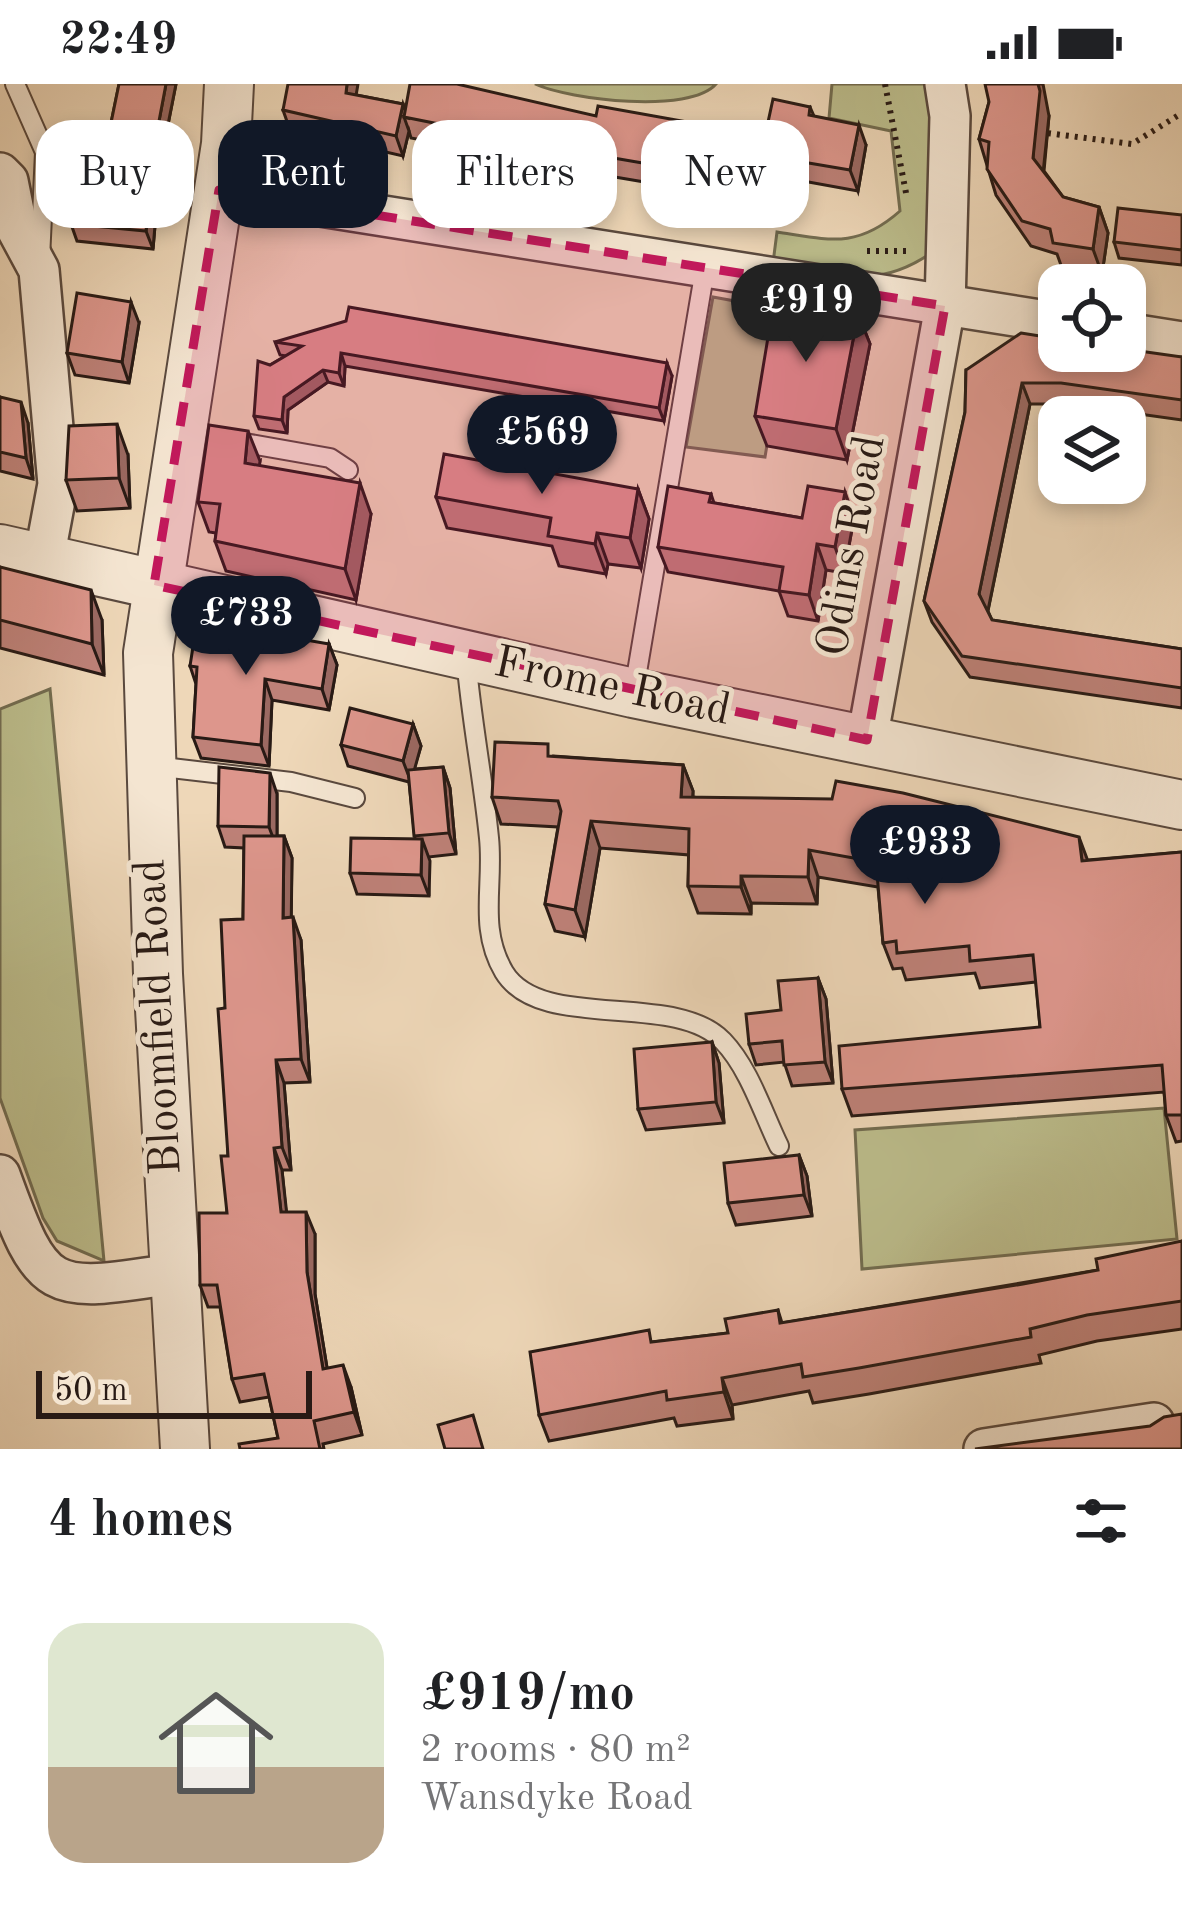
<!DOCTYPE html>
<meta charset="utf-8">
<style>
:root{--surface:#fff;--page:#f6f6f6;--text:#202124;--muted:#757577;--line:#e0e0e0;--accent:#111827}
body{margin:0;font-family:"Old Standard TT",serif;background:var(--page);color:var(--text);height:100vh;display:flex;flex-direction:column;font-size:45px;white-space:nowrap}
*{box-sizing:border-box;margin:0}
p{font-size:39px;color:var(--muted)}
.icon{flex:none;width:66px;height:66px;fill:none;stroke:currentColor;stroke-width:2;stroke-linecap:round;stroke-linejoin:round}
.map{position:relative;height:1365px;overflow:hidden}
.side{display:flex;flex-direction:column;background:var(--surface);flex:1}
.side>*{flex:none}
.banner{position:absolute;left:36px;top:36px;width:1110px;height:108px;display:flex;gap:24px}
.fabs{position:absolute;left:1038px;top:180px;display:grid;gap:24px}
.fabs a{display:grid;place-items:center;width:108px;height:108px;border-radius:24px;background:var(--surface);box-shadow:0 6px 18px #0003;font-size:60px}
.scale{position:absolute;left:36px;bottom:30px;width:276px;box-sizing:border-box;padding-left:12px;border:6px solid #281a15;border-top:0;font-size:33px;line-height:42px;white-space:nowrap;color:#281a15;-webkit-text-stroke:9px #f4e5d1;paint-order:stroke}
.price{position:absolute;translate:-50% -102px;padding:0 27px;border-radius:42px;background:var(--accent);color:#fff;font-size:39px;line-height:78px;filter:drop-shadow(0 3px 6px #0008)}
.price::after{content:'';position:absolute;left:50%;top:72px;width:36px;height:27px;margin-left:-18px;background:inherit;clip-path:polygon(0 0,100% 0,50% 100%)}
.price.current{background:#222;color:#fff}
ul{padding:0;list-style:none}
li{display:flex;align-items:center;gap:36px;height:300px;padding:0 48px}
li+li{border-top:3px solid var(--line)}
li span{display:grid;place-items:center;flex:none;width:336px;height:240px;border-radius:36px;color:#555}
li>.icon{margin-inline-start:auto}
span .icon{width:144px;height:144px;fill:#fffc;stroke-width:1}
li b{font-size:51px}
h2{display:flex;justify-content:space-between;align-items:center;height:144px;padding:0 48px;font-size:51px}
.tag{padding:0 42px;border-radius:36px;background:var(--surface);box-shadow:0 6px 18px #0003;font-size:42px;line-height:108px}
.tag.current{background:var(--accent);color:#fff}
.status{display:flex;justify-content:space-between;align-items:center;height:84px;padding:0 60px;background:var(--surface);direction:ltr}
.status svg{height:33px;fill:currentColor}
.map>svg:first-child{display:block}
.green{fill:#bcbd8c;stroke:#726c50;stroke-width:3}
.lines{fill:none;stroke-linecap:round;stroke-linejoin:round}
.service-casing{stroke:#5a493e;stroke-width:22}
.minor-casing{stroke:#5a493e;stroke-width:44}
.tertiary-casing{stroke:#5a493e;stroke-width:52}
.path{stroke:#281a15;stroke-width:6;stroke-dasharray:3 6;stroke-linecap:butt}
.service{stroke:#f4e5d1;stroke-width:18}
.minor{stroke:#f4e5d1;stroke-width:39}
.tertiary{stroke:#f4e5d1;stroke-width:48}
.wall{fill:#be8178;stroke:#281a15;stroke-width:3}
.shaded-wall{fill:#9b6962;stroke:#281a15;stroke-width:3}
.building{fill:#dd968c;stroke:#281a15;stroke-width:3}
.marked{fill:#c2185b;fill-opacity:0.2;stroke:#c2185b;stroke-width:9;stroke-dasharray:24 15;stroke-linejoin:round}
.labels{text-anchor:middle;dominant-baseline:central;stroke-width:10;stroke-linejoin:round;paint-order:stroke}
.street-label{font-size:45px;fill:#281a15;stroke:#f4e5d1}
</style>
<div class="status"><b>22:49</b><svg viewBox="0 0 49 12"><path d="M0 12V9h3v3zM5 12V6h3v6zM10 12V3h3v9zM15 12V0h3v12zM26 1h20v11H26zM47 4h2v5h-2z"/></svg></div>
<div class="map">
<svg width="1182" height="1365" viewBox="0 0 1182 1365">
<rect width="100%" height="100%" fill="#eed7b8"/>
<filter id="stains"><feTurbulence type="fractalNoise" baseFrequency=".00167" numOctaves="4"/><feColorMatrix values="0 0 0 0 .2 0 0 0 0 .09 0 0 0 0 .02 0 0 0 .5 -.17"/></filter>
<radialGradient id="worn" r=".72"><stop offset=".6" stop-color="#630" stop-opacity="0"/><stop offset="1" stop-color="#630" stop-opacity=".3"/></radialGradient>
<g class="green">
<path d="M535 0H716C690 30 570 16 535 0Z"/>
<path d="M832 0H927L944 62 934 167C877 208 837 190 773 179L777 148C830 156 857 165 900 127L891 47 829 34Z"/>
<polygon points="713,213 789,227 765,373 686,363"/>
<polygon points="50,605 104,1177 57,1157 43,1134 0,1014 0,625"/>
<polygon points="1164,1024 1177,1155 862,1185 855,1046"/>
</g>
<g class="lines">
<g class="service-casing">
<g id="service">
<polyline points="15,0 45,68 40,175"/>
<polyline points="233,357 330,374 348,386"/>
<path d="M466 573C471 634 483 694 489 754 494 801 478 844 504 888 541 949 674 906 723 957 749 984 763 1029 779 1062"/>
<polyline points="634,606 705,185"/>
<polyline points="154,682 291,698 355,714"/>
</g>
</g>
<g class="minor-casing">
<g id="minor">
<polyline points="0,89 8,97 18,147 39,186 58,400 44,475"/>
<polyline points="219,106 1059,239"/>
<polyline points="1125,249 1182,258"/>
<polyline points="867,656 945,222 950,32 945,0"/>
<path d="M0 1091C43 1211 49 1209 172 1190"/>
<polyline points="984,1365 1154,1339"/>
</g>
</g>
<g class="tertiary-casing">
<g id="tertiary">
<polyline points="0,465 633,609 1182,721"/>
<polyline points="185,1365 158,890 148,569 226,60 229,0"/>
</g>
</g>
<g class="path">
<polyline points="885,0 907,114"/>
<polyline points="1039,48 1132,60 1182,29"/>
<polyline points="267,68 342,84"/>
<polyline points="867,167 908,167"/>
</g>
<use href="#service" class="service"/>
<use href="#minor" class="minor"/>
<use href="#tertiary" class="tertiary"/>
</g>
<g class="wall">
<polygon points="119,0 176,0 162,71 151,69 141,112 156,130 153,165 77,157 71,140 97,107"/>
<polygon points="356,11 403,20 405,26 596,32 765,52 810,23 814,32 866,61 858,107 792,95 786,133 741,126 737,114 674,103 597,90 595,100 489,80 485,68 411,54 409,47 403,72 290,46 283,26"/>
<polygon points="989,18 1049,32 1044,87 1063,113 1099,123 1108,149 1102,190 1062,184 1057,170 1031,162 996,111 979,55"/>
<polygon points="1182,131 1182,181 1119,174 1114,158"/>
<polygon points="858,230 870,260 847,376 767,362 755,332"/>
<polygon points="139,239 129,299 75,291 67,269"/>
<polygon points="275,258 672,292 664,337 345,282 344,302 328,298 288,326 287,349 259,345 254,332 270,281 286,272 280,271"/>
<polygon points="1182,273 1182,336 1068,320 1030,320 988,527 992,536 1182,565 1182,624 970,593 932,538 924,517 965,328 966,286"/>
<polygon points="0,313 28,339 33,395 0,387"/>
<polygon points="128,371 130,424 77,427 66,396"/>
<polygon points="260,377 259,382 371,430 356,516 226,487 215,457 216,449 209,448 198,418"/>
<polygon points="638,405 649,435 641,484 608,480 606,490 559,482 552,462 447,444 436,413"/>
<polygon points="711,410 714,419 802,434 854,434 844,489 826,486 818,537 788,532 779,507 668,488 658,463"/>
<polygon points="0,483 102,536 104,591 0,564"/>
<polygon points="329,560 337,581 329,626 272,616 269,682 201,674 193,653 196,600 190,582"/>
<polygon points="413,640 421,662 414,685 443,683 450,704 456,770 428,773 429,812 357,810 350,789 415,755 409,698 348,682 341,661"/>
<polygon points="553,672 683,681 693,707 693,713 1088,776 1182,768 1182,1057 1176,1058 1166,1031 1164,1008 852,1032 842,1005 1040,943 1036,898 980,904 975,889 906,896 902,884 893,885 883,859 878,803 818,793 817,820 751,819 751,830 698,829 688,802 689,771 600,764 585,853 555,847 545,820 558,743 501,740 492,713"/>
<polygon points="277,710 277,752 284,752 292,774 291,833 301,856 310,998 284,999 291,1086 282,1086 286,1128 315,1150 315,1210 327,1284 351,1303 362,1351 323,1360 324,1365 240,1365 278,1354 269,1313 240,1318 232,1295 220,1223 208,1223 200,1201 227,1129 228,1072 225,924 243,835 244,764 225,763 218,742"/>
<polygon points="818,894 826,915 833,999 792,1002 784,978 756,981 749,960"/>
<polygon points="712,958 719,979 724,1039 646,1046 638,1025"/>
<polygon points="799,1071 807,1092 812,1132 736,1141 728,1119"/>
<polygon points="1182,1157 1182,1245 1097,1257 1039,1271 1041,1279 869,1310 813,1319 809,1307 732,1321 733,1335 677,1342 674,1334 549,1357 539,1331 653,1258 728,1249 778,1226 782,1239 1098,1186"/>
</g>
<g class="shaded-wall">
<polygon points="166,0 176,0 162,71 156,53"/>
<polygon points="347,0 358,0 353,29 346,9"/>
<polygon points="1038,0 1043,0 1049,32 1042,99 1033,74"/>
<polygon points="403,20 408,34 404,33 409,47 403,72 396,52"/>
<polygon points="859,41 866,61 858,107 850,86"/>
<polygon points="145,52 151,69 137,128 131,111"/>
<polygon points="590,70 597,90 595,100 587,80"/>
<polygon points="785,75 792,95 786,133 778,113"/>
<polygon points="150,113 156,130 153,165 146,147"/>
<polygon points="1099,123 1108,149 1102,190 1093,165"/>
<polygon points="131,218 139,239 129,299 122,278"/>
<polygon points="858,230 870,260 847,376 836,345"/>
<polygon points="341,269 345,282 344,302 339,289"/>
<polygon points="667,279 672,292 664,337 659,324"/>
<polygon points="323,286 328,298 288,326 287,349 282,336 284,313"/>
<polygon points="1022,299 1030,320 987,531 979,510"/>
<polygon points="21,318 28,339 33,395 26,374"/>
<polygon points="117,340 128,371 130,424 119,394"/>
<polygon points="248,347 260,377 256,410 245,379"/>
<polygon points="360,399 371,430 356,516 345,485"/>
<polygon points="638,405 649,435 641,484 630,454"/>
<polygon points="845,408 854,434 844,489 835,463"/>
<polygon points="597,449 608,480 606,490 595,460"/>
<polygon points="817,460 826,486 818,537 809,511"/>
<polygon points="91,506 102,536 104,591 92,560"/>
<polygon points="329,560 337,581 329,626 322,605"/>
<polygon points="265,595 272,616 269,682 261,661"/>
<polygon points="413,640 421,662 411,698 403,677"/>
<polygon points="683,681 693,707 691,740 681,713"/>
<polygon points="443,683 450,704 456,770 449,749"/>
<polygon points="270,689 277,710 277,764 269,743"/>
<polygon points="591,737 600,764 585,853 575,826"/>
<polygon points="284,752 292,774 291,856 283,834"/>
<polygon points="1079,753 1089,780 1082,777"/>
<polygon points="422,755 430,777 429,812 421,791"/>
<polygon points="809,766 818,793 817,820 808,793"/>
<polygon points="741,792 751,819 751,830 741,803"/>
<polygon points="293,833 301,856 310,998 301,975"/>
<polygon points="818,894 826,915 833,999 825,978"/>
<polygon points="712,958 719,979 724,1039 716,1018"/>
<polygon points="276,976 284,999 291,1086 282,1063"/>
<polygon points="274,1064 282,1086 289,1150 281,1128"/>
<polygon points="799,1071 807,1092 812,1132 804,1111"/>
<polygon points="306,1128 315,1150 315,1210 331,1308 323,1285 307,1188"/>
<polygon points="343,1281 351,1303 362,1351 354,1328"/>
<polygon points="722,1294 732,1321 733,1335 724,1308"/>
</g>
<g class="building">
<polygon points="119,0 166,0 156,53 145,52 131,111 150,113 146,147 71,140 75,105 97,107"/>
<polygon points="288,0 347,0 346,9 403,20 396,52 283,26"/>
<polygon points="410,0 457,0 596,32 598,22 765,52 773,15 810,23 809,31 859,41 850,86 785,75 778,113 734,106 736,95 666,83 590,70 587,80 482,60 484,49 404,33"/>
<polygon points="985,0 1038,0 1040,7 1033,74 1063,113 1099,123 1093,165 1053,159 1050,145 1022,137 987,85 989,58 979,55 989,18"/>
<polygon points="1118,124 1182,131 1182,166 1114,158"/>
<polygon points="77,209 131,218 122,278 67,269"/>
<polygon points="774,217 858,230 836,345 755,332"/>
<polygon points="349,223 667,279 659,324 341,269 339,289 323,286 284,313 282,336 254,332 258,277 270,281 302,262 275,258 346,237"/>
<polygon points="1021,249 1059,255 1059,267 1125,267 1125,265 1182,273 1182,316 1061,299 1022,299 979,510 992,536 1182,565 1182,604 962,572 924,517 965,328 966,286"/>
<polygon points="0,313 21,318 26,374 0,368"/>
<polygon points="117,340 119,394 66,396 69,342"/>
<polygon points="209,341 248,347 245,379 360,399 345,485 215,457 220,420 198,418"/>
<polygon points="444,370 638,405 630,454 597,449 595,460 548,452 551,434 436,413"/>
<polygon points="668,402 711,410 709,418 802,434 808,402 845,408 835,463 817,460 809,511 779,507 783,483 658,463"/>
<polygon points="0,483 91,506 92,560 0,536"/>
<polygon points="197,537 329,560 322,605 265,595 261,661 193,653 197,583 190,582"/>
<polygon points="350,624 413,640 403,677 341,661"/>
<polygon points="495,658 548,660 548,672 683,681 681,713 832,715 836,697 903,709 1079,753 1082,777 1182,768 1182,1031 1166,1031 1162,981 842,1005 839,962 1040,943 1033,871 970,877 969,862 897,869 896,857 883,859 876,778 809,766 808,793 741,792 741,803 688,802 689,745 591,737 575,826 545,820 561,727 558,717 492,713"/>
<polygon points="219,683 270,689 269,743 218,742"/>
<polygon points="443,683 449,749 414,752 408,686"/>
<polygon points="244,752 284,752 283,834 293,833 301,975 276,976 282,1063 274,1064 281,1128 306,1128 307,1188 323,1285 343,1281 354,1328 314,1337 320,1365 240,1365 239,1360 278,1354 264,1290 232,1295 217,1201 200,1201 199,1129 227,1129 221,1072 228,1072 218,925 225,924 221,836 243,835"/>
<polygon points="351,754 422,755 421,791 350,789"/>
<polygon points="818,894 825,978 784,981 782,957 749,960 746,930 781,926 778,897"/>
<polygon points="712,958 716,1018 638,1025 634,965"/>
<polygon points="799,1071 804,1111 728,1119 724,1079"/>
<polygon points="1182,1157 1182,1217 1087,1231 1030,1245 1031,1253 859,1284 803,1293 801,1280 722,1294 724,1308 667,1316 666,1307 539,1331 530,1268 649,1246 651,1258 728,1249 725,1235 778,1226 780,1239 1023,1200 1098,1186 1096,1175"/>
<polygon points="1182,1330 1182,1365 975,1365 1150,1342 1164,1333"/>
<polygon points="473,1331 483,1365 445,1365 438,1341"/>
</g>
<path class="marked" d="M219 106 945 222 867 656 154 501Z"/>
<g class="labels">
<g class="street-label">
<text transform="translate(853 462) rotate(-80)">Odins Road</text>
<text transform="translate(612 604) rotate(12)">Frome Road</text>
<text transform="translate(160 933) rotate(-93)">Bloomfield Road</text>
</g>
</g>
<rect width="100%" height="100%" filter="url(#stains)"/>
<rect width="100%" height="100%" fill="url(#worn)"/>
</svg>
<div class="fabs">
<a><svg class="icon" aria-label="locate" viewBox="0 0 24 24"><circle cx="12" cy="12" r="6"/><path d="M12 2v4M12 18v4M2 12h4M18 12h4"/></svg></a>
<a><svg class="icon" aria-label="layers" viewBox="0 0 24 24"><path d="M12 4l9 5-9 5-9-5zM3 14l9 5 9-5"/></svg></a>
</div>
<div class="scale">50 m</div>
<b class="price current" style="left:806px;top:281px">£919</b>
<b class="price" style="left:542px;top:413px">£569</b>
<b class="price" style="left:246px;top:594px">£733</b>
<b class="price" style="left:925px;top:823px">£933</b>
<div class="banner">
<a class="tag">Buy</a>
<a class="tag current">Rent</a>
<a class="tag">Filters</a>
<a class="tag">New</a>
</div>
</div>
<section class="side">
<h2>4 homes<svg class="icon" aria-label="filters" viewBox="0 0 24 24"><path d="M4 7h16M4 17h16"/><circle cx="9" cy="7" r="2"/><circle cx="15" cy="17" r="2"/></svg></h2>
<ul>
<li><span style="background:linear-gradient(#dfe7d0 60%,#b9a48a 0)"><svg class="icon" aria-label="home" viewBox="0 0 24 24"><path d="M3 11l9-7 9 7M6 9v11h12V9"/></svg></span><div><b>£919/mo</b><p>2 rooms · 80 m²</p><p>Wansdyke Road</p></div></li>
</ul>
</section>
